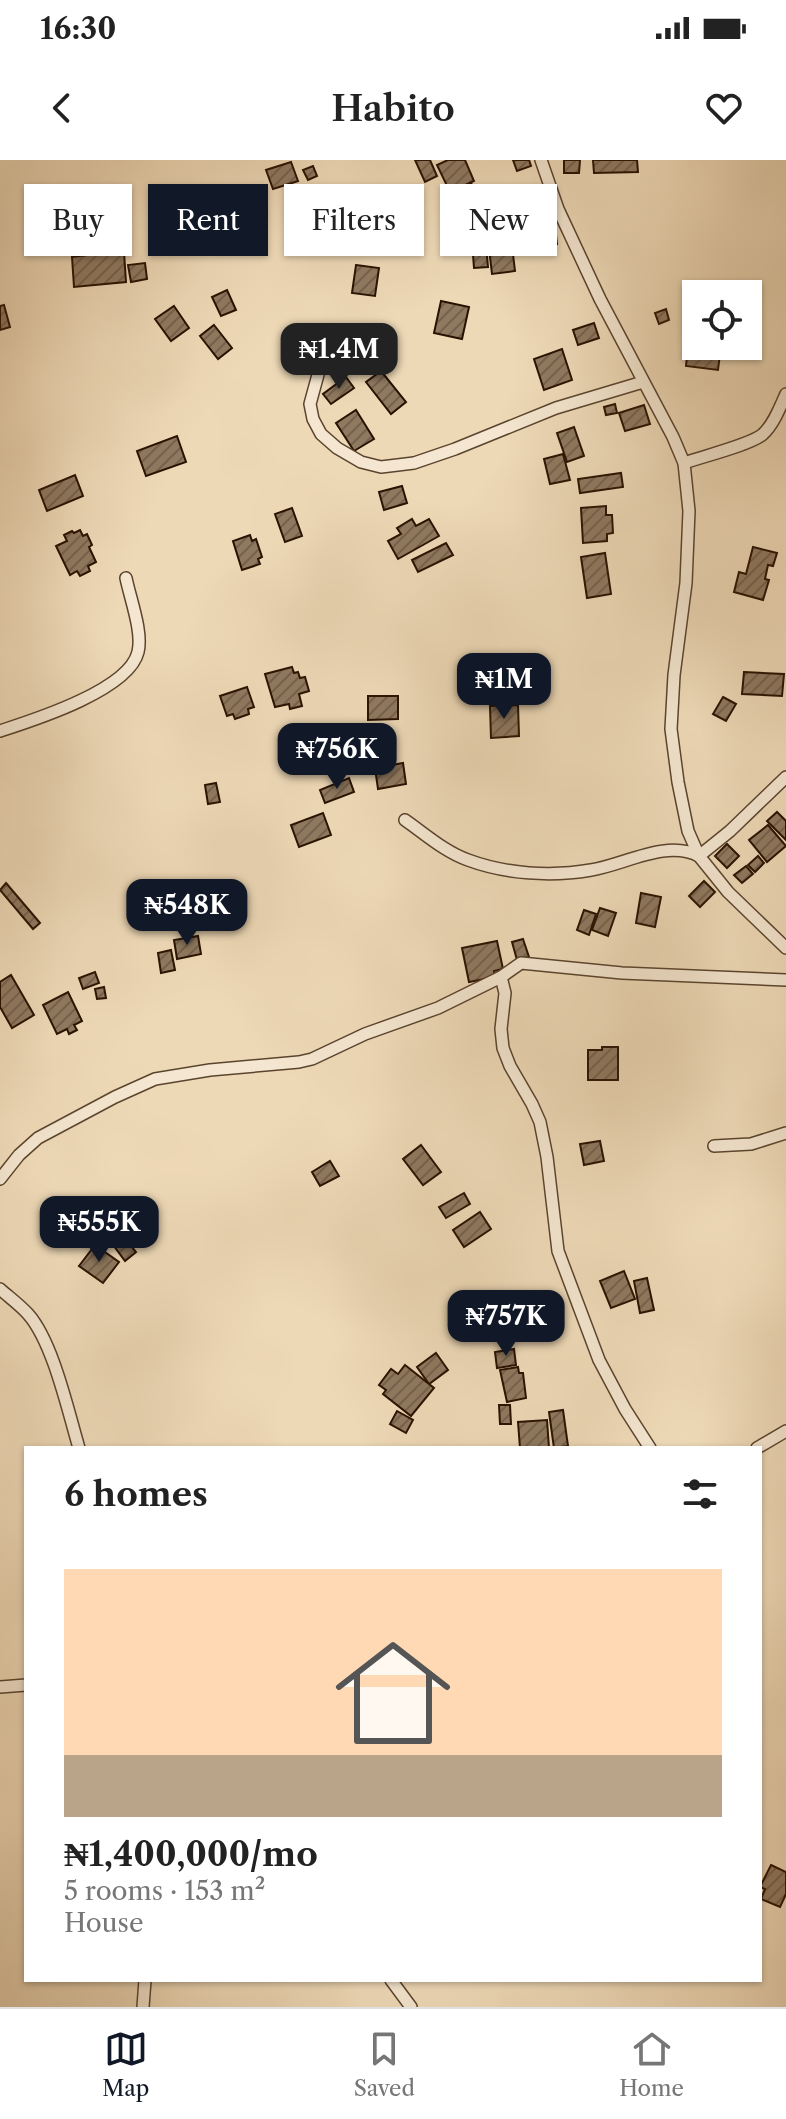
<!DOCTYPE html>
<meta charset="utf-8">
<style>
:root{--surface:#fff;--page:#f2f2f2;--text:#222;--muted:#767676;--line:#e0e0e0;--accent:#111827}
body{margin:0;font-family:"Libre Caslon Text",serif;background:var(--page);color:var(--text);height:100vh;display:flex;flex-direction:column;font-size:30px;white-space:nowrap}
*{box-sizing:border-box;margin:0}
p{font-size:26px;color:var(--muted)}
.icon{flex:none;width:44px;height:44px;fill:none;stroke:currentColor;stroke-width:2;stroke-linecap:round;stroke-linejoin:round}
.map{position:relative;flex:1;overflow:hidden}
.panel{position:absolute;left:24px;top:1286px;width:738px;height:536px;display:flex;flex-direction:column;background:var(--surface);border-radius:0px;box-shadow:0 2px 6px #0004}
.panel>*{flex:none}
.hud{position:absolute;left:24px;top:24px;width:738px;height:72px;display:flex;gap:16px}
.fabs{position:absolute;left:682px;top:120px;display:grid;gap:16px}
.fabs a{display:grid;place-items:center;width:80px;height:80px;border-radius:0px;background:var(--surface);box-shadow:0 2px 6px #0004;font-size:40px}
.price{position:absolute;translate:-50% -68px;padding:0 18px;border-radius:16px;background:var(--accent);color:#fff;font-size:26px;line-height:52px;filter:drop-shadow(0 2px 4px #0008)}
.price::after{content:'';position:absolute;left:50%;top:48px;width:24px;height:18px;margin-left:-12px;background:inherit;clip-path:polygon(0 0,100% 0,50% 100%)}
.price.active{background:#222;color:#fff}
ul{padding:0;list-style:none}
li{display:grid;align-content:center;gap:16px;height:424px;padding:0 40px}
li+li{border-top:2px solid var(--line)}
li span{display:grid;place-items:center;height:248px;border-radius:0px;color:#555}
li>.icon{margin-inline-start:auto}
span .icon{width:144px;height:144px;fill:#fffc;stroke-width:1}
li b{font-size:34px}
h2{display:flex;justify-content:space-between;align-items:center;height:96px;padding:0 40px;font-size:34px}
.tag{padding:0 28px;border-radius:0px;background:var(--surface);box-shadow:0 2px 6px #0004;font-size:28px;line-height:72px}
.tag.active{background:var(--accent);color:#fff}
.status{display:flex;justify-content:space-between;align-items:center;height:56px;padding:0 40px;background:var(--surface);direction:ltr}
.status svg{height:22px;fill:currentColor}
header{display:flex;justify-content:space-between;align-items:center;height:104px;padding:0 40px;background:var(--surface);font-size:36px;font-weight:600}
.tabs{display:flex;justify-content:space-around;align-items:center;height:112px;border-top:2px solid var(--line);background:var(--surface);font-size:22px;color:var(--muted)}
.tabs a{display:grid;justify-items:center;gap:4px}
.tabs .active{color:var(--accent)}
.map>svg:first-child{display:block}
.building{fill:url(#building-hatch);stroke:#291201;stroke-width:2}
.lines{fill:none;stroke-linecap:round;stroke-linejoin:round}
.minor-casing{stroke:#5a442e;stroke-width:14}
.minor{stroke:#f4e6d0;stroke-width:11}
</style>
<div class="status"><b>16:30</b><svg viewBox="0 0 49 12"><path d="M0 12V9h3v3zM5 12V6h3v6zM10 12V3h3v9zM15 12V0h3v12zM26 1h20v11H26zM47 4h2v5h-2z"/></svg></div>
<header><svg class="icon" aria-label="back" viewBox="0 0 24 24"><path d="M15 5l-7 7 7 7"/></svg>Habito<svg class="icon" aria-label="heart" viewBox="0 0 24 24"><path d="M12 20l-8-8c-3-5 5-10 8-4 3-6 11-1 8 4z"/></svg></header>
<div class="map">
<svg width="786" height="1847" viewBox="0 0 786 1847">
<defs>
<pattern id="building-hatch" width="6" height="6" patternUnits="userSpaceOnUse" patternTransform="scale(2)"><rect width="6" height="6" fill="#8f7960"/><path d="M-1 1l2-2M0 6l6-6M5 7l2-2" fill="none" stroke="#75624d"/></pattern>
</defs>
<rect width="100%" height="100%" fill="#eed9b7"/>
<filter id="stains"><feTurbulence type="fractalNoise" baseFrequency=".0025" numOctaves="4"/><feColorMatrix values="0 0 0 0 .2 0 0 0 0 .09 0 0 0 0 .02 0 0 0 .5 -.17"/></filter>
<radialGradient id="worn" r=".72"><stop offset=".6" stop-color="#630" stop-opacity="0"/><stop offset="1" stop-color="#630" stop-opacity=".3"/></radialGradient>
<g class="building">
<polygon points="415,0 430,0 437,16 425,22"/>
<polygon points="448,0 465,0 474,21 450,32 437,5"/>
<polygon points="513,0 529,0 531,6 517,11"/>
<polygon points="564,0 580,0 579,13 564,13"/>
<polygon points="593,0 637,0 638,12 594,13"/>
<polygon points="291,2 298,21 273,29 266,10"/>
<polygon points="313,6 317,16 308,20 303,10"/>
<polygon points="471,23 477,35 463,42 457,30"/>
<polygon points="380,46 389,63 361,76 352,59"/>
<polygon points="554,57 557,84 538,86 536,59"/>
<polygon points="511,78 515,111 492,114 488,80"/>
<polygon points="480,80 480,85 486,85 488,107 474,108 472,81"/>
<polygon points="112,88 113,93 124,92 126,122 74,127 72,97 89,95 88,90"/>
<polygon points="145,103 147,119 131,122 128,105"/>
<polygon points="356,105 379,108 375,136 352,133"/>
<polygon points="227,130 236,150 221,156 212,137"/>
<polygon points="441,141 469,147 462,179 434,173"/>
<polygon points="4,145 10,167 0,170 0,146"/>
<polygon points="174,146 189,168 171,181 155,159"/>
<polygon points="666,149 669,160 659,164 655,153"/>
<polygon points="696,156 696,186 721,186 718,210 686,206 688,186 687,185 688,175 686,174 687,161 695,162"/>
<polygon points="594,163 599,178 578,185 573,170"/>
<polygon points="214,165 232,188 218,199 200,176"/>
<polygon points="562,189 572,220 544,230 534,199"/>
<polygon points="381,211 406,242 391,254 366,222"/>
<polygon points="346,217 354,228 331,244 323,234"/>
<polygon points="615,244 617,253 606,255 604,247"/>
<polygon points="644,245 650,264 625,271 619,253"/>
<polygon points="356,250 374,279 354,291 336,263"/>
<polygon points="574,267 584,296 567,302 557,273"/>
<polygon points="177,276 186,302 146,316 137,291"/>
<polygon points="563,294 570,320 550,324 544,299"/>
<polygon points="621,313 623,327 580,333 578,319"/>
<polygon points="75,315 83,336 47,351 39,330"/>
<polygon points="402,326 407,343 384,350 379,332"/>
<polygon points="606,346 606,355 612,355 613,373 607,374 607,381 583,383 581,348"/>
<polygon points="292,348 302,376 285,382 275,354"/>
<polygon points="412,359 416,366 429,359 439,376 398,399 388,381 401,374 397,368"/>
<polygon points="80,370 83,376 87,374 92,385 89,387 96,402 88,406 90,411 80,416 77,411 70,415 56,386 67,381 64,375 72,371 74,373"/>
<polygon points="250,375 252,381 256,379 262,397 258,399 260,404 242,410 233,381"/>
<polygon points="446,383 453,395 418,412 412,400"/>
<polygon points="753,387 777,393 773,406 768,405 765,419 769,420 763,440 734,432 739,412 746,414"/>
<polygon points="605,393 611,434 587,438 581,397"/>
<polygon points="292,507 294,513 298,512 300,518 305,517 309,531 299,534 302,546 290,549 289,544 275,547 265,514"/>
<polygon points="744,512 784,514 782,536 742,534"/>
<polygon points="247,527 254,547 248,549 249,554 235,559 233,554 227,556 220,536"/>
<polygon points="368,536 398,536 398,559 368,560"/>
<polygon points="723,537 736,544 726,561 713,554"/>
<polygon points="518,545 519,576 491,578 490,546"/>
<polygon points="403,603 406,624 378,629 375,608"/>
<polygon points="349,618 354,632 325,643 320,630"/>
<polygon points="216,623 220,642 208,644 205,625"/>
<polygon points="777,652 786,661 786,680 767,661"/>
<polygon points="323,653 331,675 299,687 291,665"/>
<polygon points="768,665 786,686 767,702 749,680"/>
<polygon points="727,684 739,696 727,708 715,696"/>
<polygon points="758,696 764,703 755,712 748,705"/>
<polygon points="746,706 753,714 742,723 734,715"/>
<polygon points="704,721 715,732 700,747 689,736"/>
<polygon points="6,723 40,763 33,769 0,730"/>
<polygon points="641,733 661,737 655,767 636,763"/>
<polygon points="600,748 616,753 608,776 592,770"/>
<polygon points="584,750 596,754 589,775 577,770"/>
<polygon points="198,776 201,794 177,799 174,780"/>
<polygon points="523,779 529,797 517,800 512,782"/>
<polygon points="497,781 503,809 494,811 495,817 469,822 462,788"/>
<polygon points="171,790 175,810 161,813 158,793"/>
<polygon points="95,812 99,823 83,829 79,818"/>
<polygon points="11,815 34,855 12,868 0,847 0,822"/>
<polygon points="104,827 106,838 97,839 95,829"/>
<polygon points="68,832 82,861 74,865 77,870 69,874 67,869 57,874 43,845"/>
<polygon points="602,887 618,887 618,920 588,920 588,890 602,890"/>
<polygon points="600,981 604,1001 584,1005 580,984"/>
<polygon points="421,985 441,1012 423,1025 403,999"/>
<polygon points="330,1001 339,1016 320,1026 312,1012"/>
<polygon points="464,1033 470,1044 446,1058 439,1047"/>
<polygon points="480,1052 491,1069 464,1087 453,1070"/>
<polygon points="117,1072 120,1077 123,1076 136,1092 125,1101 114,1086 115,1083 110,1077"/>
<polygon points="95,1085 119,1102 103,1123 79,1106"/>
<polygon points="624,1111 635,1139 611,1148 600,1121"/>
<polygon points="647,1118 654,1150 640,1153 634,1121"/>
<polygon points="514,1189 516,1205 497,1208 495,1192"/>
<polygon points="436,1193 448,1210 429,1224 417,1207"/>
<polygon points="405,1205 434,1228 411,1256 383,1234 386,1230 379,1225 391,1209 398,1214"/>
<polygon points="518,1207 519,1213 523,1213 526,1238 507,1242 500,1210"/>
<polygon points="499,1245 510,1245 511,1264 500,1264"/>
<polygon points="563,1250 568,1286 554,1288 549,1252"/>
<polygon points="397,1251 413,1260 406,1273 390,1264"/>
<polygon points="547,1260 549,1288 520,1288 518,1262"/>
<polygon points="771,1705 786,1712 786,1734 780,1747 761,1739 765,1729 760,1727"/>
</g>
<g class="lines">
<g class="minor-casing">
<g id="minor">
<polyline points="541,0 558,49 600,139 673,277 684,303 689,351 686,423 674,515 671,569 678,622 688,671 699,696 728,732 786,788"/>
<polyline points="321,177 322,200 310,244 313,259 321,274 337,288 361,302 381,307 414,303 455,289 556,248 643,222"/>
<path d="M684 303C701 297 753 284 763 274 774 264 780 247 786 234"/>
<path d="M0 571C34 560 129 530 138 492 143 472 130 438 126 418"/>
<path d="M405 660C425 674 445 692 468 700 506 714 551 717 591 710 624 705 666 679 699 696L730 671 786 617"/>
<polyline points="501,817 505,833 501,869 503,888 510,906 532,944 540,962 547,997 558,1091 599,1200 625,1249 650,1288"/>
<polyline points="714,986 751,984 786,973"/>
<polyline points="0,1019 19,995 38,978 115,937 155,919 210,910 299,902 312,899 365,874 438,848 501,817 521,803 622,813 786,820"/>
<path d="M0 1129C9 1137 20 1145 28 1154 53 1182 68 1251 79 1288"/>
<polyline points="757,1288 786,1271"/>
<polyline points="0,1527 26,1525"/>
<polyline points="391,1820 411,1847"/>
<polyline points="143,1847 145,1820"/>
</g>
</g>
<use href="#minor" class="minor"/>
</g>
<rect width="100%" height="100%" filter="url(#stains)"/>
<rect width="100%" height="100%" fill="url(#worn)"/>
</svg>
<div class="fabs">
<a><svg class="icon" aria-label="locate" viewBox="0 0 24 24"><circle cx="12" cy="12" r="6"/><path d="M12 2v4M12 18v4M2 12h4M18 12h4"/></svg></a>
</div>
<b class="price active" style="left:339px;top:231px">₦1.4M</b>
<b class="price" style="left:504px;top:561px">₦1M</b>
<b class="price" style="left:337px;top:631px">₦756K</b>
<b class="price" style="left:187px;top:787px">₦548K</b>
<b class="price" style="left:99px;top:1104px">₦555K</b>
<b class="price" style="left:506px;top:1198px">₦757K</b>
<div class="hud">
<a class="tag">Buy</a>
<a class="tag active">Rent</a>
<a class="tag">Filters</a>
<a class="tag">New</a>
</div>
<section class="panel">
<h2>6 homes<svg class="icon" aria-label="filters" viewBox="0 0 24 24"><path d="M4 7h16M4 17h16"/><circle cx="9" cy="7" r="2"/><circle cx="15" cy="17" r="2"/></svg></h2>
<ul>
<li><span style="background:linear-gradient(#ffd9b3 75%,#b9a48a 0)"><svg class="icon" aria-label="home" viewBox="0 0 24 24"><path d="M3 11l9-7 9 7M6 9v11h12V9"/></svg></span><div><b>₦1,400,000/mo</b><p>5 rooms · 153 m²</p><p>House</p></div></li>
</ul>
</section>
</div>
<nav class="tabs">
<a class="active"><svg class="icon" aria-label="map" viewBox="0 0 24 24"><path d="M3 6l6-2 6 2 6-2v14l-6 2-6-2-6 2zM9 4v14M15 6v14"/></svg>Map</a>
<a><svg class="icon" aria-label="saved" viewBox="0 0 24 24"><path d="M7 4h10v16l-5-4-5 4z"/></svg>Saved</a>
<a><svg class="icon" aria-label="home" viewBox="0 0 24 24"><path d="M3 11l9-7 9 7M6 9v11h12V9"/></svg>Home</a>
</nav>
